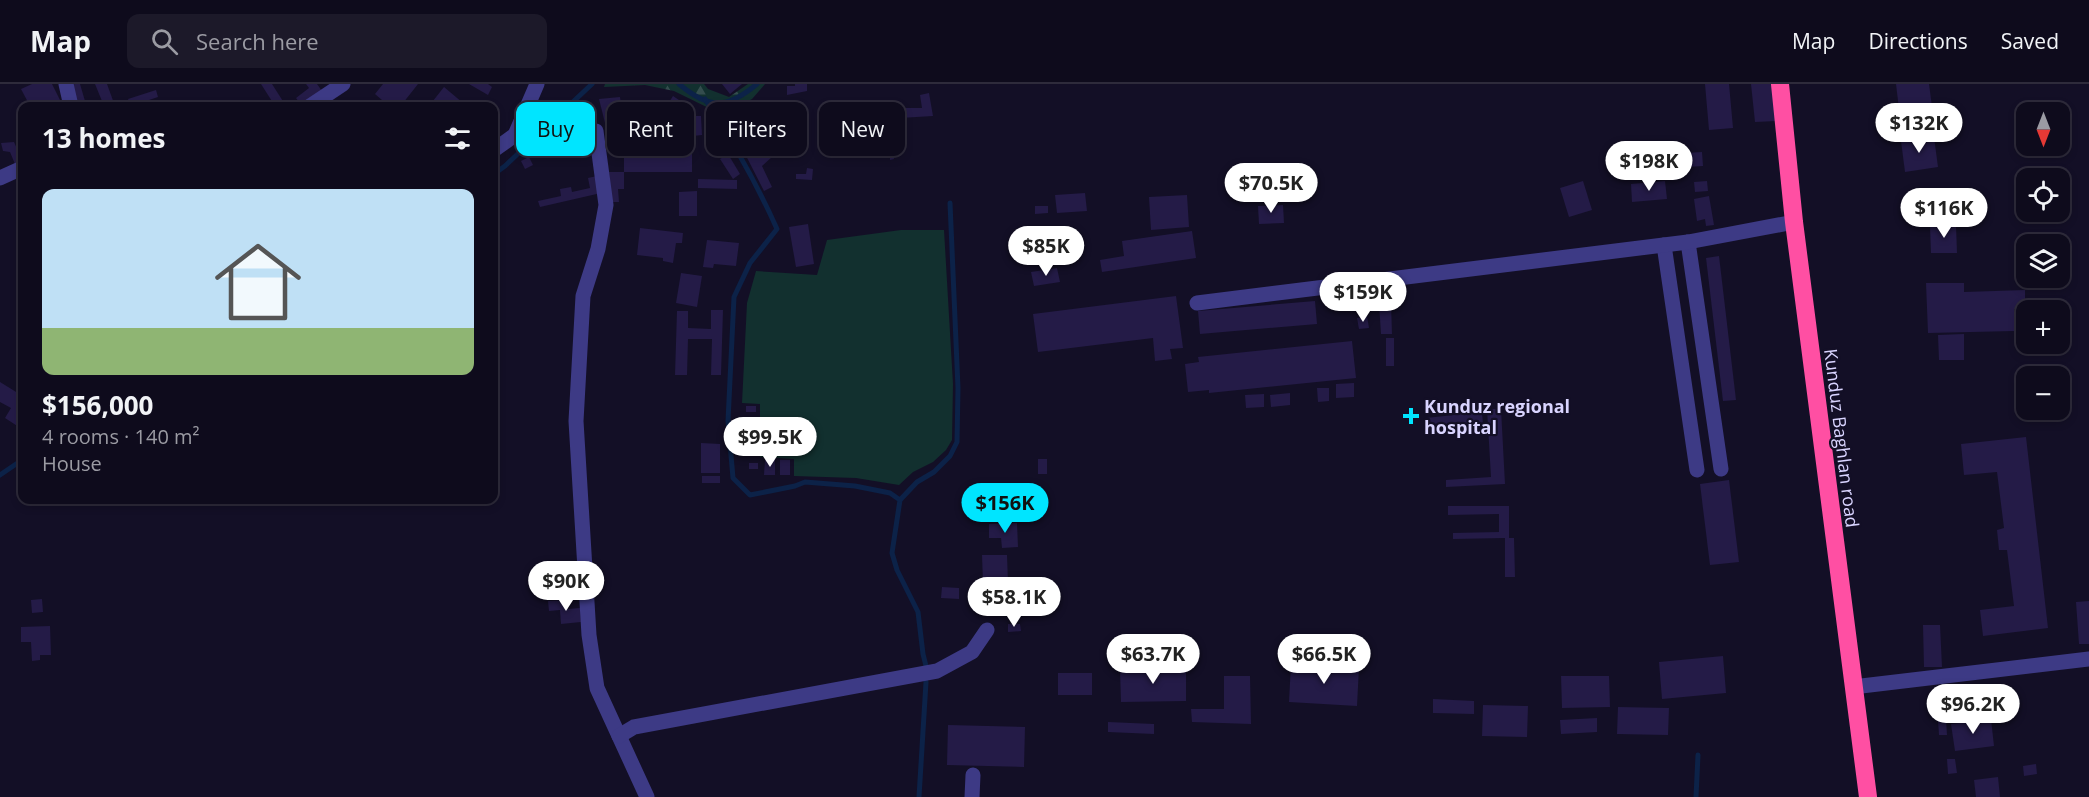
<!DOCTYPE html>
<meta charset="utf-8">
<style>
:root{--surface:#0e0b1c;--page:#1c1929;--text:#f1f3f6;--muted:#9b9ba3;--line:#2e2b3b;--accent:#00e5ff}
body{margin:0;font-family:"Open Sans",sans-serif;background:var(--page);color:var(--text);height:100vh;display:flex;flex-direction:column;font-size:22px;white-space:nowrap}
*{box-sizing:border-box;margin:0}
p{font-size:20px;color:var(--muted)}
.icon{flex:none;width:33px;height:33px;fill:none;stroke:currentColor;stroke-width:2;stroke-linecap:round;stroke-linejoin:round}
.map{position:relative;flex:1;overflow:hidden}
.sheet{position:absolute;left:18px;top:18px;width:480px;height:402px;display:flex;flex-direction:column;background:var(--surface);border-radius:12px;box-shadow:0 3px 9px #0003,0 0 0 2px var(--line)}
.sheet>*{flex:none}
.guide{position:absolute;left:516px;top:18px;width:570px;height:54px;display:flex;gap:12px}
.needle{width:39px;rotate:180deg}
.fabs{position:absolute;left:2016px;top:18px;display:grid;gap:12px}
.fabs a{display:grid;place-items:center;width:54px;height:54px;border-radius:12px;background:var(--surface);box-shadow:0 3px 9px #0003,0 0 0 2px var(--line);font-size:30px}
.price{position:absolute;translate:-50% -51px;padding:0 14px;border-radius:21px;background:#fff;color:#222;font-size:20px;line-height:39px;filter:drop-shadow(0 2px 3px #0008)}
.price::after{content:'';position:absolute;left:50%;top:36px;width:18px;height:14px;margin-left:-9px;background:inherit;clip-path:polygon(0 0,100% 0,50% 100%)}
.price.current{background:var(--accent);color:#111}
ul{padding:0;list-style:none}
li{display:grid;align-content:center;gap:12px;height:318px;padding:0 24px}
li span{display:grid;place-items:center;height:186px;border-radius:12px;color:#555}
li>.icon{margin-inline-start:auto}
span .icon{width:108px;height:108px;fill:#fffc;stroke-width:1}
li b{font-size:26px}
h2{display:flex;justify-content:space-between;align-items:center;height:72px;padding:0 24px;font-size:26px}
.tag{padding:0 21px;border-radius:12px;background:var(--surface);box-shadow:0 3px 9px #0003,0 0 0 2px var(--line);font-size:21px;line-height:54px}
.tag.current{background:var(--accent);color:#111}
header{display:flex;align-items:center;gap:36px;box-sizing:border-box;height:84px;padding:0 30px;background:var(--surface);border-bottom:2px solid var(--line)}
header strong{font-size:28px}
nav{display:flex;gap:33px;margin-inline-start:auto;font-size:21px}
.search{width:420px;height:54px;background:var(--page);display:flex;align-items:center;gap:15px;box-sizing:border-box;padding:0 21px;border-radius:12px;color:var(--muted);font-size:22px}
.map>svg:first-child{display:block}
.green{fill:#12302f}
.forest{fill:url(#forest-firs)}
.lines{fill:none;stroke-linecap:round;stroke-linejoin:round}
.stream{stroke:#0c2248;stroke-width:5}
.building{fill:#241b47}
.minor{stroke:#3d3a85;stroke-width:15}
.highway{stroke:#ff4fa3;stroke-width:18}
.poi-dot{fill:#00e5ff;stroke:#130f26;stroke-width:2}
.labels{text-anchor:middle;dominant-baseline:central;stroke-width:4.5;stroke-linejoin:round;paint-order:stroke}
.poi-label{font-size:18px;font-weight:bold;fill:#d9d4ff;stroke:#130f26;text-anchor:start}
.street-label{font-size:18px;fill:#d9d4ff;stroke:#130f26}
</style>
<header>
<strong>Map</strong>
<div class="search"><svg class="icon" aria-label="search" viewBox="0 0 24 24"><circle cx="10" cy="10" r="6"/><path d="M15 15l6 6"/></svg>Search here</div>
<nav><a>Map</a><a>Directions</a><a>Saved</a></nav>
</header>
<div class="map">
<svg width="2089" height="713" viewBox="0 0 2089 713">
<defs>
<pattern id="forest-firs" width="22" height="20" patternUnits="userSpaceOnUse" patternTransform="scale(1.5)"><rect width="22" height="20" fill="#12302f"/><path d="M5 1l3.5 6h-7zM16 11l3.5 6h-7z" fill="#344d4e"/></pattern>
</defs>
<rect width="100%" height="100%" fill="#130f26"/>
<polygon class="green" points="901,146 944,146 953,300 952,356 946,366 933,378 913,388 899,401 856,394 794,392 794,375 760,373 760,320 742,319 747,219 756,187 817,191 827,156"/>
<polygon class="forest" points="605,0 704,0 708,5 729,13 748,0 765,0 752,15 721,30 674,7 645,1 604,3"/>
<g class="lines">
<g class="stream">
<path d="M679 0C710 26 727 25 757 0"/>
<path d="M705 15C732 56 757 100 777 145L750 179 734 213 728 337 733 394 750 411 795 402 805 398 855 402 890 409 900 416 892 469 897 486 918 528 923 570 926 582"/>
<polyline points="494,90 505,82 592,0"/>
<polyline points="0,391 22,376"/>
<polyline points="900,416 917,398 934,388 950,372 957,358 958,304 950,119"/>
<polyline points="919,713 926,598"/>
<polyline points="1696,713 1698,671"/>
</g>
</g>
<g class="building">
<polygon points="32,0 52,0 63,22 30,22 21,5"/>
<polygon points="75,0 80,0 85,17 75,20 69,2"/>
<polygon points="95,0 107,0 115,22 104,22"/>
<polygon points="261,0 272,0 286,22 275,22"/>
<polygon points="306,0 317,0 322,7 302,22 296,14 309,4"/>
<polygon points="383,0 418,0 403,19 407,22 389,22 375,10"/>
<polygon points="469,0 488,0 492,3 488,11"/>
<polygon points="722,0 742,0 730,10"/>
<polygon points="795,0 807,0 807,7 787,11 787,2 795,2"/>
<polygon points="1705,0 1729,0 1733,44 1709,46"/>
<polygon points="1751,0 1773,0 1777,37 1755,38"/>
<polygon points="1896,0 1929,0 1934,38 1901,42"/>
<polygon points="444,3 463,19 460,22 429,22"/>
<polygon points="156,6 158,13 131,22 128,15"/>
<polygon points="929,9 933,32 900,34 899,24 922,24 920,11"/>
<polygon points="673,12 688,22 684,30 668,20"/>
<polygon points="620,13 624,42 633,44 632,53 608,51 599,15"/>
<polygon points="773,29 792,55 762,82 772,103 764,107 739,58"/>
<rect x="661" y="32" width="19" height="24"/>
<polygon points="692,32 701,32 702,51 693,52"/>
<polygon points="584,40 583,51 559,62 556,55"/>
<polygon points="891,45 894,75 890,76 890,70 864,72 861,51 884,50 883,46"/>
<polygon points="1934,53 1938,83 1905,88 1901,57"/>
<polygon points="14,58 22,76 22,83 17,85 10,68 3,67 1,59"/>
<polygon points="657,59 692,59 692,88 624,88 624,66 657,66"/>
<polygon points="1702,68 1703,82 1686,83 1685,69"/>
<polygon points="728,70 740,90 733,95 720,75"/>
<polygon points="529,73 533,81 525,85 521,77"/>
<polygon points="807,84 813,85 812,96 796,95 796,90 806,90"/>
<polygon points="609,88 624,88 624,105 618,105 619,118 610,118"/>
<polygon points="597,92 601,109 540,123 538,117 561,112 560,105 571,103 572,108 590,104 588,94"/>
<polygon points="698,95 737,96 737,105 698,104"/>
<polygon points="1583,97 1592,126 1569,133 1560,104"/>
<polygon points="1665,97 1667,115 1632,118 1631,100"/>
<polygon points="1707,97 1708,107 1695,108 1694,98"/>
<polygon points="697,107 697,132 679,132 679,108"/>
<polygon points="1085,109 1087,127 1057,129 1055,111"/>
<polygon points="1187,111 1189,143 1151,146 1149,113"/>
<polygon points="1709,112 1714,141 1706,142 1705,135 1697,137 1694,115"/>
<polygon points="1283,121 1284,139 1259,140 1258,122"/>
<polygon points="1035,122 1048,122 1048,129 1035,130"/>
<polygon points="808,140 814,180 796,183 789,143"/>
<polygon points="1956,141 1957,169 1931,169 1930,142"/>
<polygon points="640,144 683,149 682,159 676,159 673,179 663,177 663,174 637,171"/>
<polygon points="1192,147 1196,174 1102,188 1100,176 1124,172 1122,157"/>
<polygon points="707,156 739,159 736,182 714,180 713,184 703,183"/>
<polygon points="1719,172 1736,316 1723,317 1706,174"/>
<polygon points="1057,184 1060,198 1034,202 1031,188"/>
<polygon points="681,189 702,192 697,223 676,219"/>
<polygon points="1926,199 1964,199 1964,208 2025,206 2025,225 2014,225 2014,247 1928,249"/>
<polygon points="1176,212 1183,264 1170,265 1172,275 1155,277 1153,254 1038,268 1033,230"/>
<polygon points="1315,217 1317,240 1200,250 1198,227"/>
<polygon points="1379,219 1391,219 1392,250 1381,250"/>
<polygon points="711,226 723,226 721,291 711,291 712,255 688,255 687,291 675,291 677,227 688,227 688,244 711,245"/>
<polygon points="1367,232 1369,244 1359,245 1357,234"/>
<polygon points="1964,250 1964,276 1939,276 1938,251"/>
<rect x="1386" y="254" width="8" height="28"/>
<polygon points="1352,257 1356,294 1209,309 1209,306 1188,308 1185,280 1199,278 1198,273"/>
<polygon points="0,298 21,311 22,308 22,345 5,334 11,324 0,318"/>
<polygon points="1354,299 1354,313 1336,314 1336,300"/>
<polygon points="1317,304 1329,304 1329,317 1318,318"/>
<polygon points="1290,309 1290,321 1271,323 1270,311"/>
<polygon points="1264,310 1264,323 1246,324 1245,311"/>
<rect x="746" y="322" width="10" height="6"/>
<polygon points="1487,325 1501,325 1505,400 1446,403 1446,396 1491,393"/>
<polygon points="1482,328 1483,341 1427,347 1426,334"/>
<rect x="747" y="336" width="9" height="6"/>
<rect x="748" y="350" width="9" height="6"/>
<polygon points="2026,353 2048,544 1983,552 1980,526 2014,522 2007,466 1999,466 1997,446 2004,444 1997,388 1964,391 1961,360"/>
<polygon points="701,359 720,360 720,389 701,389"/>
<rect x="749" y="366" width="9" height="6"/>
<rect x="1038" y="375" width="9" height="15"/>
<polygon points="765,376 775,376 775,391 764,391"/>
<rect x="780" y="376" width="10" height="15"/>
<rect x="749" y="379" width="9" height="6"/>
<rect x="702" y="392" width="18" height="7"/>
<polygon points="1729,396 1739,478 1710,481 1700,400"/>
<polygon points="1448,422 1509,422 1509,454 1514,454 1515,493 1505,493 1505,454 1453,455 1453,449 1499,448 1499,430 1448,431"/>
<polygon points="1017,439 1018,463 1002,464 1001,454 989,454 989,440"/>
<polygon points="982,471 1007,471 1008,499 983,499"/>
<polygon points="942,503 959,504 959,515 941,514"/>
<polygon points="1004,513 1021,513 1020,518 1004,517"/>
<polygon points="42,515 43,528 32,529 31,516"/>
<polygon points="568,516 568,525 580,524 581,538 561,540 560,526 549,527 548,517"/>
<polygon points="2089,517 2089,560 2079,560 2076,518"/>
<rect x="1005" y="524" width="12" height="5"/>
<polygon points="1008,540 1020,540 1021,547 1008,548"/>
<polygon points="1923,541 1940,541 1942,583 1924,583"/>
<polygon points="50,542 51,571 40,571 40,576 32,577 31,558 21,558 21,543"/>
<polygon points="1723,572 1726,609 1662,615 1659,578"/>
<polygon points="1291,580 1359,583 1357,622 1289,618"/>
<polygon points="1186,585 1186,617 1121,618 1120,586"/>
<rect x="1058" y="589" width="34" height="22"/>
<polygon points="1224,592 1250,592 1251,640 1192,638 1191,625 1224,625"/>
<polygon points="1561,592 1609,592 1610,623 1562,624"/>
<polygon points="1433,615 1474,617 1474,630 1433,629"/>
<polygon points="1483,621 1528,622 1527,653 1482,652"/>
<polygon points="1618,623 1669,624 1668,651 1617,650"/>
<polygon points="1597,634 1597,648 1561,650 1560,636"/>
<polygon points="1946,635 1947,651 1939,651 1938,636"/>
<polygon points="1991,635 1994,662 1955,667 1951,640"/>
<polygon points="1108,638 1154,640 1154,650 1108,648"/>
<polygon points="948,641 1025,643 1024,683 947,681"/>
<polygon points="1947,675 1955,675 1957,689 1948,690"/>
<polygon points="2036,680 2037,690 2024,692 2023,682"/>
<polygon points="1998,693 2000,713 1976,713 1974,696"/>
</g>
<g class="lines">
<g class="minor">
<polyline points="66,0 71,22"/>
<polyline points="310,22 343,0"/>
<polyline points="596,47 606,121 598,165 583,212 576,337 589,551 597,604 647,713"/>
<polyline points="494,66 515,51 537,0"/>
<polyline points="0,94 22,84"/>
<polyline points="1688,158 1721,385"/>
<polyline points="1664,161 1697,386"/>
<polyline points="1197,219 1688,158 1794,138"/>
<polyline points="1853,603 2089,575"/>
<polyline points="619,652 634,643 937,587 972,568 987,546"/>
<polyline points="972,713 973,691"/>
</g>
<polyline class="highway" points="1780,0 1794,138 1868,713"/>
</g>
<path class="poi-dot" d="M1408 323h6v6h6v6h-6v6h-6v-6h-6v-6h6z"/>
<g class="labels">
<g class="poi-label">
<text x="1424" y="322">Kunduz regional<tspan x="1424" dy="21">hospital</tspan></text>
</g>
<g class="street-label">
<text transform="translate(1842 354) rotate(83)">Kunduz Baghlan road</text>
</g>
</g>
</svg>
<div class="fabs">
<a><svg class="needle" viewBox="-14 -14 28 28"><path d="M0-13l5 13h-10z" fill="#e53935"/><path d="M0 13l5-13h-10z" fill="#9b9ba3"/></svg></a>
<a><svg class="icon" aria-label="locate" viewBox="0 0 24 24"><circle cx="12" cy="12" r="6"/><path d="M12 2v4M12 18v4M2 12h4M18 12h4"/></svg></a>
<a><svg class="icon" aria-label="layers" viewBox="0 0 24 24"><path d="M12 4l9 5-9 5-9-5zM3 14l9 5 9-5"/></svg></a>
<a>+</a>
<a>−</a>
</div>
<b class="price" style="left:1919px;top:70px">$132K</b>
<b class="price" style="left:1649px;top:108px">$198K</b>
<b class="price" style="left:1271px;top:130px">$70.5K</b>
<b class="price" style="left:1944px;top:155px">$116K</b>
<b class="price" style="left:1046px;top:193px">$85K</b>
<b class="price" style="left:1363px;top:239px">$159K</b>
<b class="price" style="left:770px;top:384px">$99.5K</b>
<b class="price current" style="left:1005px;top:450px">$156K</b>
<b class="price" style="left:566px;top:528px">$90K</b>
<b class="price" style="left:1014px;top:544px">$58.1K</b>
<b class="price" style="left:1153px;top:601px">$63.7K</b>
<b class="price" style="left:1324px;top:601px">$66.5K</b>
<b class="price" style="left:1973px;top:651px">$96.2K</b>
<div class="guide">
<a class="tag current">Buy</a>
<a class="tag">Rent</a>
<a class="tag">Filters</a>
<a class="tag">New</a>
</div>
<section class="sheet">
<h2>13 homes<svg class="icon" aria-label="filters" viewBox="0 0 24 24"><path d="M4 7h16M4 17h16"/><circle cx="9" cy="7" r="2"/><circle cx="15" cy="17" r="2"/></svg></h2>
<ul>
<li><span style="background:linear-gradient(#bfe0f5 75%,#8fb573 0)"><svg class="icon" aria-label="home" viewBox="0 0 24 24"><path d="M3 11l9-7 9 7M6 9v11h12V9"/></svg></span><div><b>$156,000</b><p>4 rooms · 140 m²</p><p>House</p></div></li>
</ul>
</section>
</div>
